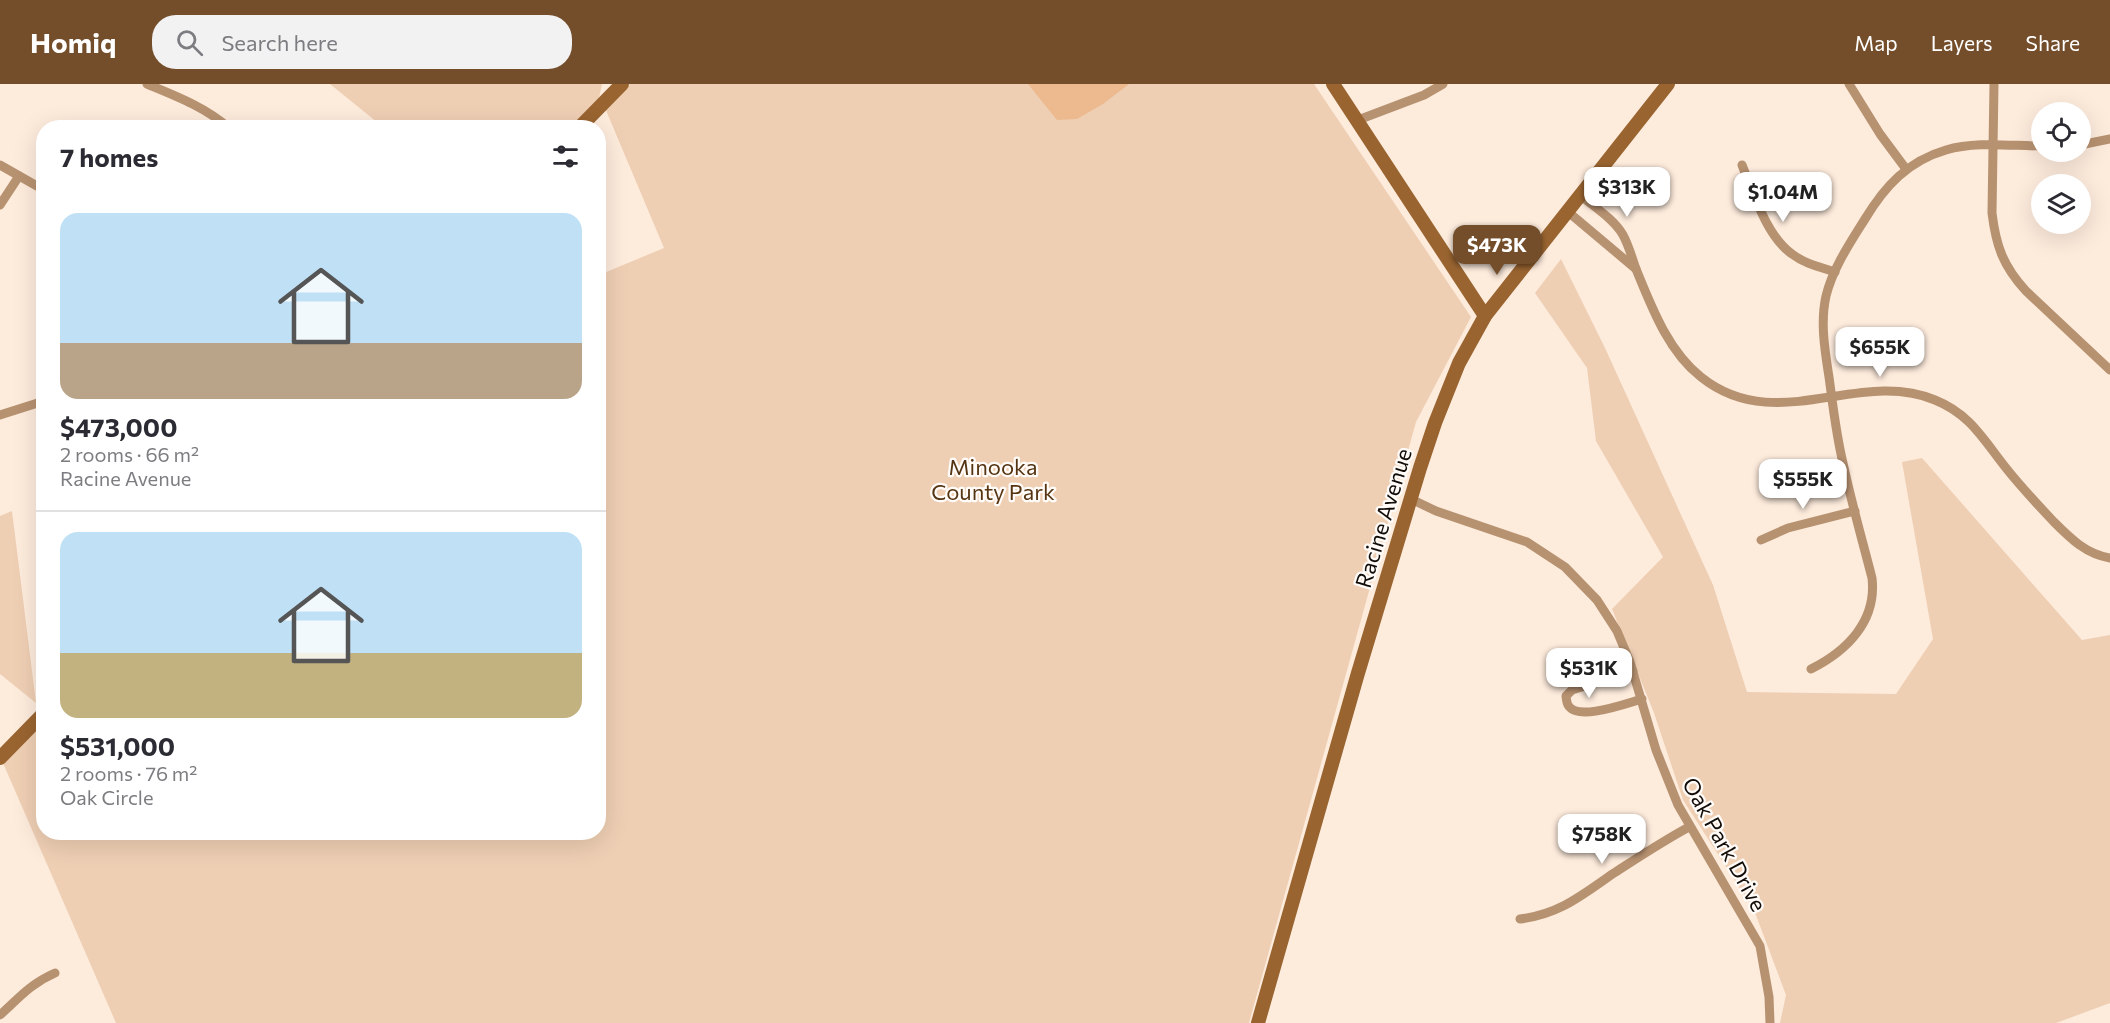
<!DOCTYPE html>
<meta charset="utf-8">
<style>
:root{--surface:#fff;--page:#f2f2f3;--text:#2b2b33;--muted:#7c7c81;--line:#e1e1e2;--accent:#744e2b}
body{margin:0;font-family:Commissioner,sans-serif;background:var(--page);color:var(--text);height:100vh;display:flex;flex-direction:column;font-size:22px;white-space:nowrap}
*{box-sizing:border-box;margin:0}
p{font-size:20px;color:var(--muted)}
.icon{flex:none;width:33px;height:33px;fill:none;stroke:currentColor;stroke-width:2;stroke-linecap:round;stroke-linejoin:round}
.map{position:relative;flex:1;overflow:hidden}
.panel{position:absolute;left:36px;top:36px;width:570px;height:720px;display:flex;flex-direction:column;background:var(--surface);border-radius:24px;box-shadow:0 6px 24px #0002}
.panel>*{flex:none}
.fabs{position:absolute;left:2031px;top:18px;display:grid;gap:12px}
.fabs a{display:grid;place-items:center;width:60px;height:60px;border-radius:50%;background:var(--surface);box-shadow:0 6px 24px #0002;font-size:30px}
.price{position:absolute;translate:-50% -51px;padding:0 14px;border-radius:12px;background:#fff;color:#222;font-size:20px;line-height:39px;filter:drop-shadow(0 2px 3px #0008)}
.price::after{content:'';position:absolute;left:50%;top:36px;width:18px;height:14px;margin-left:-9px;background:inherit;clip-path:polygon(0 0,100% 0,50% 100%)}
.price.active{background:var(--accent);color:#fff}
ul{padding:0;list-style:none}
li{display:grid;align-content:center;gap:12px;height:318px;padding:0 24px}
li+li{border-top:2px solid var(--line)}
li span{display:grid;place-items:center;height:186px;border-radius:18px;color:#555}
li>.icon{margin-inline-start:auto}
span .icon{width:108px;height:108px;fill:#fffc;stroke-width:1}
li b{font-size:26px}
h2{display:flex;justify-content:space-between;align-items:center;height:72px;padding:0 24px;font-size:26px}
header{display:flex;align-items:center;gap:36px;box-sizing:border-box;height:84px;padding:0 30px;background:var(--accent);color:#fff}
header strong{font-size:28px}
nav{display:flex;gap:33px;margin-inline-start:auto;font-size:21px}
.search{width:420px;height:54px;background:var(--page);display:flex;align-items:center;gap:15px;box-sizing:border-box;padding:0 21px;border-radius:24px;color:var(--muted);font-size:22px}
.map>svg:first-child{display:block}
.green{fill:#efcfb4}
.water{fill:#ecba8e}
.lines{fill:none;stroke-linecap:round;stroke-linejoin:round}
.street{stroke:#b79271;stroke-width:9}
.secondary{stroke:#996430;stroke-width:14}
.labels{text-anchor:middle;dominant-baseline:central;stroke-width:4.5;stroke-linejoin:round;paint-order:stroke}
.park-label{font-size:22px;fill:#553412;stroke:#fffbf8}
.street-label{font-size:22px;fill:#120c07;stroke:#fffbf8}
</style>
<header>
<strong>Homiq</strong>
<div class="search"><svg class="icon" aria-label="search" viewBox="0 0 24 24"><circle cx="10" cy="10" r="6"/><path d="M15 15l6 6"/></svg>Search here</div>
<nav><a>Map</a><a>Layers</a><a>Share</a></nav>
</header>
<div class="map">
<svg width="2110" height="939" viewBox="0 0 2110 939">
<rect width="100%" height="100%" fill="#fdebdc"/>
<g class="green">
<polygon points="330,0 602,0 599,14 571,44 383,43"/>
<polygon points="630,0 1314,0 1471,233 1416,338 1249,939 116,939 3,679 43,636 44,748 598,748 599,191 664,164 605,24"/>
<polygon points="1561,175 1605,264 1713,501 1747,608 1896,610 1933,555 1902,378 1922,374 2082,556 2110,551 2110,919 2056,939 1780,939 1786,911 1754,826 1683,716 1654,629 1612,525 1663,473 1596,357 1587,284 1535,209"/>
<polygon points="12,427 36,619 0,590 0,432"/>
</g>
<polygon class="water" points="1028,0 1129,0 1103,20 1077,35 1057,36"/>
<g class="lines">
<g class="street">
<path d="M147 0C176 12 205 23 229 44"/>
<polyline points="1849,0 1880,50 1906,85"/>
<path d="M1994 0 1992 129C1996 162 2003 182 2026 207L2110 286"/>
<polyline points="1358,36 1424,11 1443,0"/>
<polyline points="2080,61 2110,55"/>
<polyline points="0,81 44,106"/>
<path d="M1742 81C1753 108 1767 153 1792 170 1805 180 1820 183 1835 188"/>
<path d="M1580 111C1594 123 1614 135 1623 151 1629 162 1632 174 1636 185 1652 224 1668 267 1701 293 1776 353 1858 284 1935 316 1970 330 1983 355 2006 384 2021 403 2037 420 2054 438 2071 455 2086 470 2110 474"/>
<polyline points="0,121 19,92"/>
<polyline points="1567,127 1636,185"/>
<polyline points="0,331 44,317"/>
<polyline points="1411,415 1436,427 1527,458 1565,483 1597,516 1617,547 1630,578 1656,666 1678,721 1760,862 1769,913 1770,939"/>
<polyline points="1761,456 1788,444 1855,427"/>
<path d="M1811 585C1847 567 1877 537 1872 494 1862 455 1851 417 1843 379 1836 350 1833 322 1829 293 1825 267 1820 239 1826 212 1833 184 1850 159 1865 135 1885 102 1908 77 1946 66 1976 57 2011 62 2042 62"/>
<path d="M1633 587 1572 606 1566 612C1566 613 1567 620 1568 621 1577 638 1627 619 1642 615"/>
<path d="M1520 835C1560 830 1582 811 1614 789 1639 773 1663 757 1689 743"/>
<path d="M0 931C19 914 30 900 55 889"/>
</g>
<g class="secondary">
<polyline points="1333,0 1485,232"/>
<polyline points="579,44 622,0"/>
<polyline points="0,674 44,629"/>
<polyline points="1258,939 1358,589 1420,384 1435,339 1459,279 1485,232 1668,0"/>
</g>
</g>
<g class="labels">
<g class="park-label">
<text x="993" y="382">Minooka<tspan x="993" dy="25">County Park</tspan></text>
</g>
<g class="street-label">
<text transform="translate(1383 434) rotate(-73)">Racine Avenue</text>
<text transform="translate(1725 760) rotate(61)">Oak Park Drive</text>
</g>
</g>
</svg>
<div class="fabs">
<a><svg class="icon" aria-label="locate" viewBox="0 0 24 24"><circle cx="12" cy="12" r="6"/><path d="M12 2v4M12 18v4M2 12h4M18 12h4"/></svg></a>
<a><svg class="icon" aria-label="layers" viewBox="0 0 24 24"><path d="M12 4l9 5-9 5-9-5zM3 14l9 5 9-5"/></svg></a>
</div>
<b class="price" style="left:1627px;top:134px">$313K</b>
<b class="price" style="left:1783px;top:139px">$1.04M</b>
<b class="price active" style="left:1497px;top:192px">$473K</b>
<b class="price" style="left:1880px;top:294px">$655K</b>
<b class="price" style="left:1803px;top:426px">$555K</b>
<b class="price" style="left:1589px;top:615px">$531K</b>
<b class="price" style="left:1602px;top:781px">$758K</b>
<section class="panel">
<h2>7 homes<svg class="icon" aria-label="filters" viewBox="0 0 24 24"><path d="M4 7h16M4 17h16"/><circle cx="9" cy="7" r="2"/><circle cx="15" cy="17" r="2"/></svg></h2>
<ul>
<li><span style="background:linear-gradient(#bfe0f5 70%,#b9a48a 0)"><svg class="icon" aria-label="home" viewBox="0 0 24 24"><path d="M3 11l9-7 9 7M6 9v11h12V9"/></svg></span><div><b>$473,000</b><p>2 rooms · 66 m²</p><p>Racine Avenue</p></div></li>
<li><span style="background:linear-gradient(#bfe0f5 65%,#c2b280 0)"><svg class="icon" aria-label="home" viewBox="0 0 24 24"><path d="M3 11l9-7 9 7M6 9v11h12V9"/></svg></span><div><b>$531,000</b><p>2 rooms · 76 m²</p><p>Oak Circle</p></div></li>
</ul>
</section>
</div>
